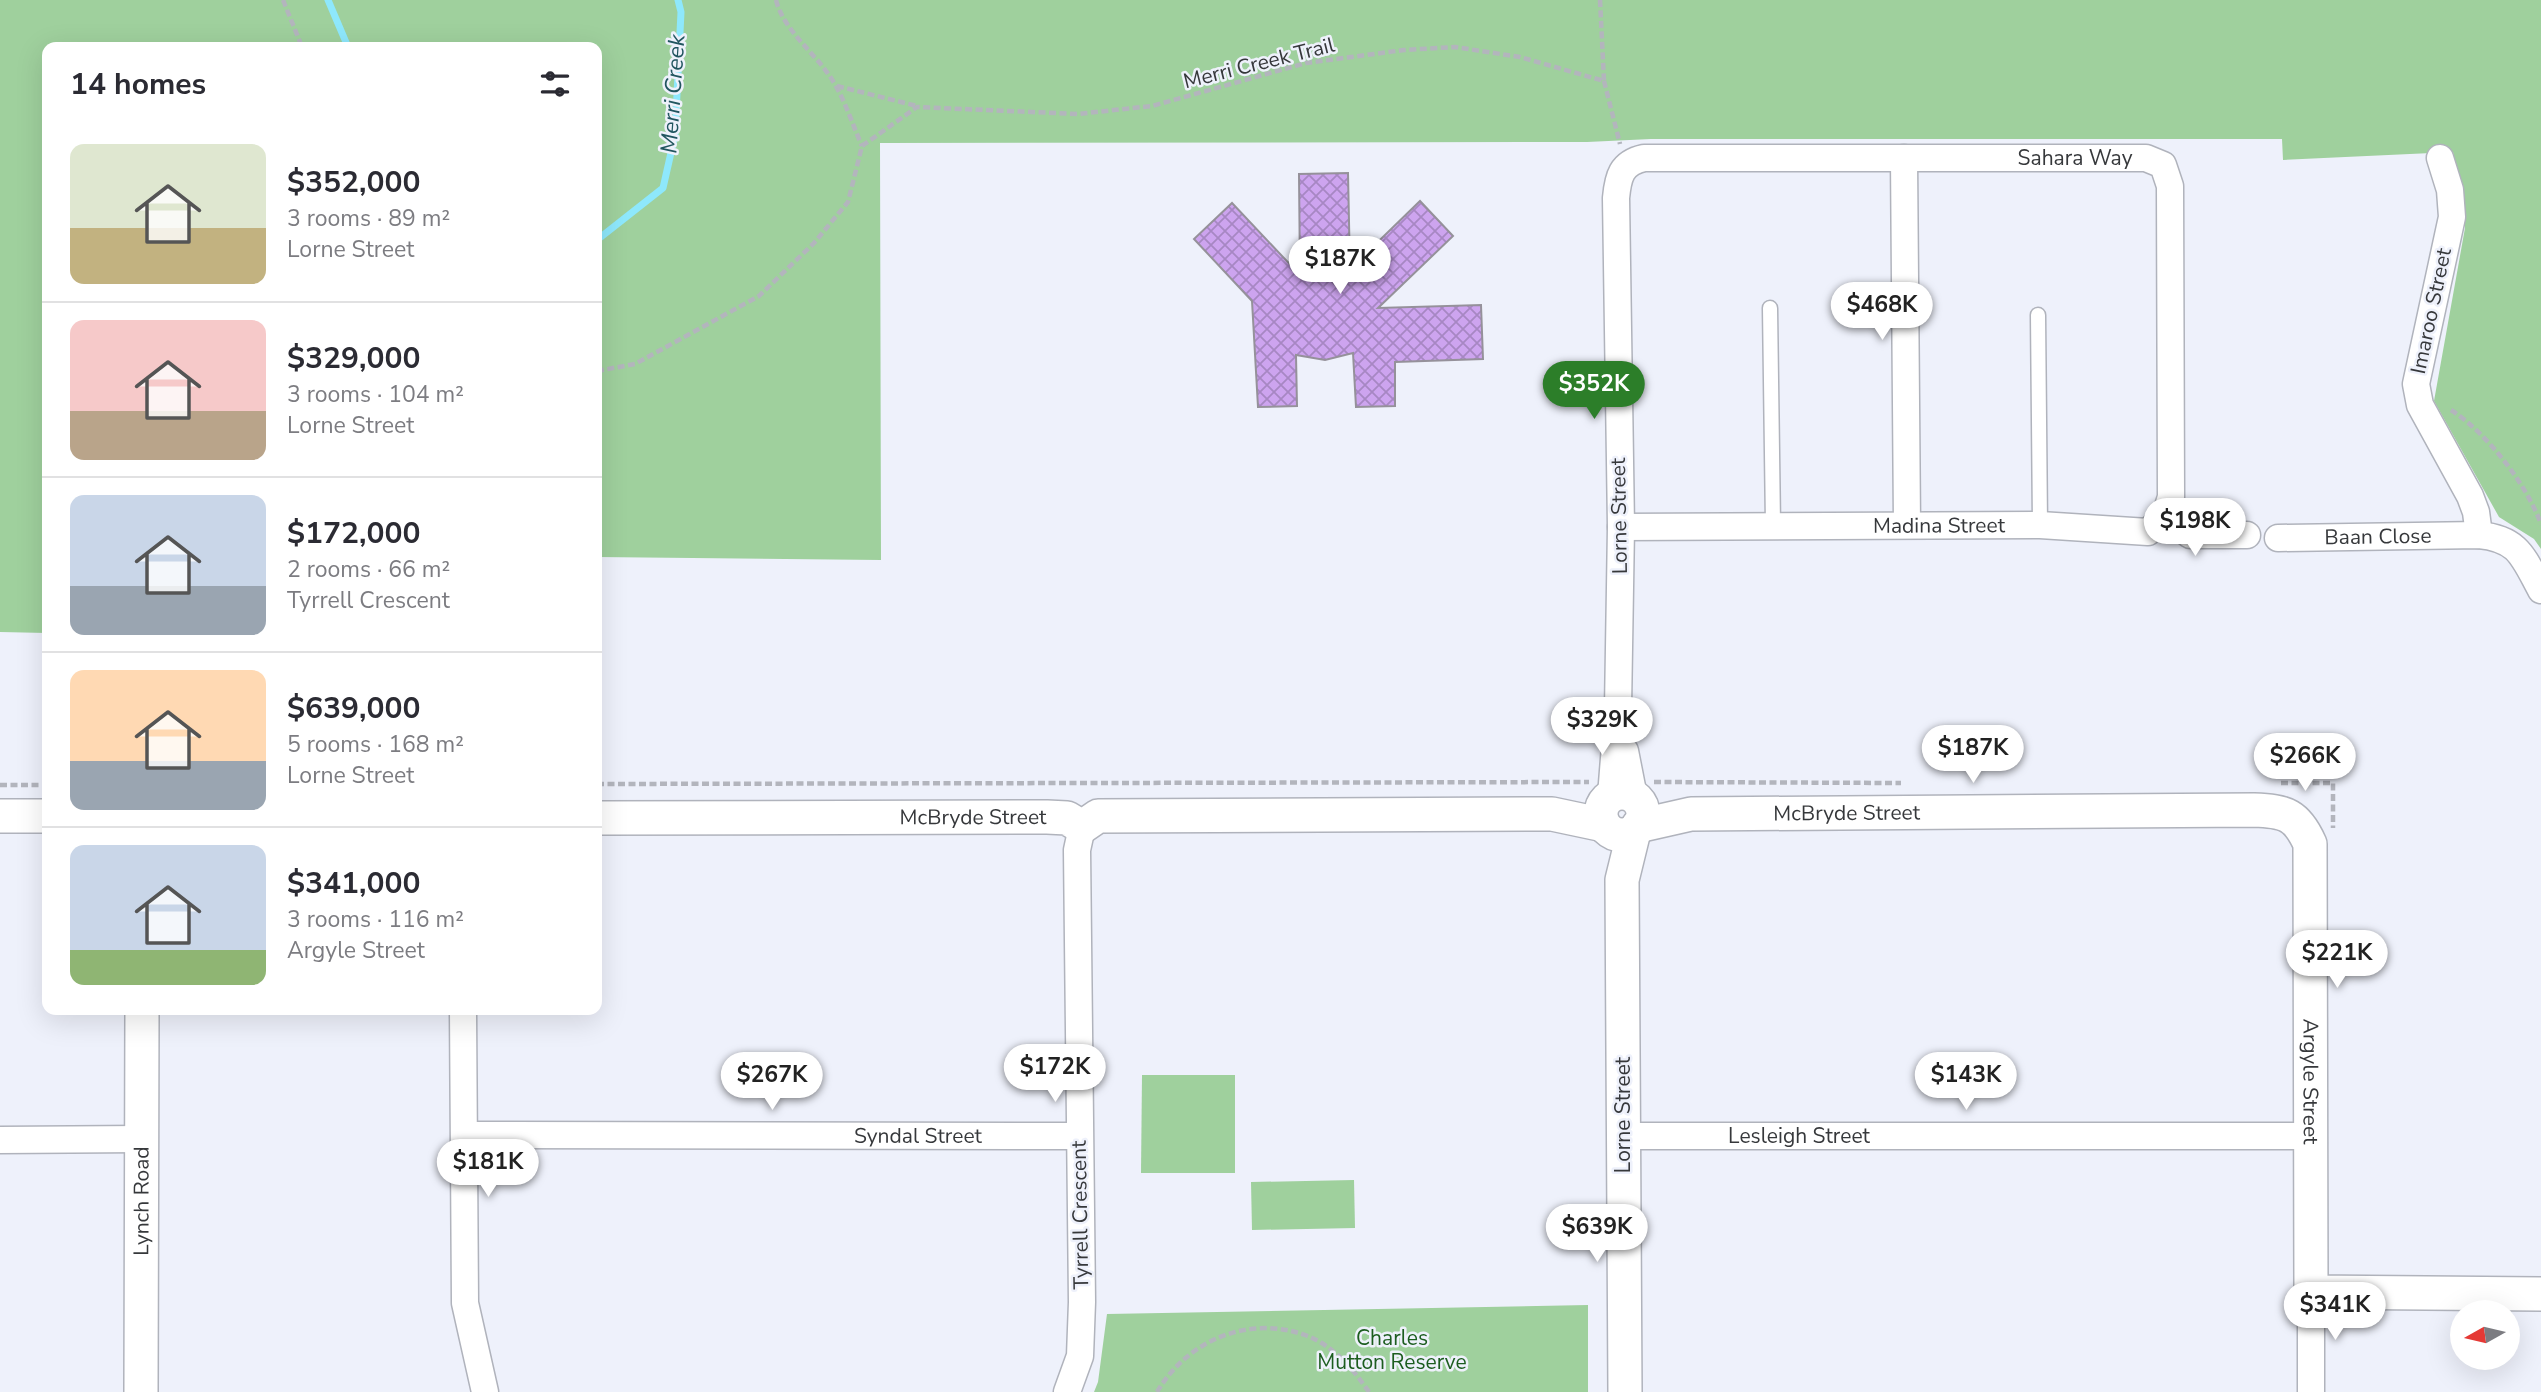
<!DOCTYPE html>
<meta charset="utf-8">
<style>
:root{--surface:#fff;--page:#f2f2f3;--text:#2b2b33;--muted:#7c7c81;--line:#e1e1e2;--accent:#2c7e29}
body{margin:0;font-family:"Nunito Sans",sans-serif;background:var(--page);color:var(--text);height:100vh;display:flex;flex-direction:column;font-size:26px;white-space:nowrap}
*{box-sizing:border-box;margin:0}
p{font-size:23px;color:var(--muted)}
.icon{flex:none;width:38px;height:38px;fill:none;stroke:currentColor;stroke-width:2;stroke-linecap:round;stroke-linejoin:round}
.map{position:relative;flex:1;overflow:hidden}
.sheet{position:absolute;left:42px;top:42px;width:560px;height:973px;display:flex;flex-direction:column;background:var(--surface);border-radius:14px;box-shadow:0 7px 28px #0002}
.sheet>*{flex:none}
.needle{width:46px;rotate:262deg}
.controls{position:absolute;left:2450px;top:1300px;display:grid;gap:14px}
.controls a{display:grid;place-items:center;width:70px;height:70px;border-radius:50%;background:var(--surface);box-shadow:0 7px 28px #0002;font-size:35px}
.price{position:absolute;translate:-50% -60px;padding:0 16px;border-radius:24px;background:#fff;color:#222;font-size:23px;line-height:46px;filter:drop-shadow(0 2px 4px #0008)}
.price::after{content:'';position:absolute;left:50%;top:42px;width:21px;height:16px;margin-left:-10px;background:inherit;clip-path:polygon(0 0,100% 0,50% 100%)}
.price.selected{background:var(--accent);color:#fff}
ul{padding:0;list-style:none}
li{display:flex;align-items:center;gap:21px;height:175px;padding:0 28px}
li+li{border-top:2px solid var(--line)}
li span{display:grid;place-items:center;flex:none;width:196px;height:140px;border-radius:14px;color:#555}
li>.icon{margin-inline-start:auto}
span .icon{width:84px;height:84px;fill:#fffc;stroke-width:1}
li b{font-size:30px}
h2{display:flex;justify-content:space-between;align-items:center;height:84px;padding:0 28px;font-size:30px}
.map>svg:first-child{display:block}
.green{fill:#9fd09d}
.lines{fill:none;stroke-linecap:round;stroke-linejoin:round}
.stream{stroke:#8ee8fc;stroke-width:7}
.building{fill:url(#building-cross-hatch);stroke:#95919a;stroke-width:2}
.service-casing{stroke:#b0b3bc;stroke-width:17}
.minor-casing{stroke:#b0b3bc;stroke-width:29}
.tertiary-casing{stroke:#b0b3bc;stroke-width:36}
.path{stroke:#b3b5bd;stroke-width:4.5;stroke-dasharray:7 3.5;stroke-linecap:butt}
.service{stroke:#fff;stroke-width:14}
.minor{stroke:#fff;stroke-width:26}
.tertiary{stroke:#fff;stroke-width:33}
.labels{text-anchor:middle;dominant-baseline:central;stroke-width:5;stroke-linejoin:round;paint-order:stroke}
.street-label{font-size:21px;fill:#36383b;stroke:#eef1fb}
.park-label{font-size:21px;fill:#1c5d1f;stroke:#eef1fb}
.water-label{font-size:23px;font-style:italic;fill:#21555f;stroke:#eef1fb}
</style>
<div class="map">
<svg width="2541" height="1392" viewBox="0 0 2541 1392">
<defs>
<pattern id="building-cross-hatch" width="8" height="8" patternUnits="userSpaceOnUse" patternTransform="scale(1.75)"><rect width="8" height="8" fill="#cda4ef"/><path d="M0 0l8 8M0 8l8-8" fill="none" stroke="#a787c3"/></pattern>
</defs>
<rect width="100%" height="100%" fill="#eef1fb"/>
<g class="green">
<polygon points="0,0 2541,0 2541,549 2534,539 2499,517 2434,401 2465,228 2453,152 2283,160 2282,139 1651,139 1587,142 880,143 881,560 597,557 597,47 47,47 47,633 0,632"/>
<polygon points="1142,1075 1235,1075 1235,1173 1141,1173"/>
<polygon points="1354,1180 1355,1228 1252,1230 1251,1182"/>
<polygon points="1588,1305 1588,1392 1094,1392 1098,1382 1107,1314"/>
</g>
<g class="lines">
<g class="stream">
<polyline points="328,0 348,47"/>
<polyline points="597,240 663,188 675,135 681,12 678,0"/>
</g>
</g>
<polygon class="building" points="1348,173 1350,269 1420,201 1453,236 1378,308 1481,305 1483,359 1395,362 1395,406 1356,407 1353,353 1325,360 1296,355 1297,406 1258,407 1252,301 1194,239 1232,203 1300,275 1299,174"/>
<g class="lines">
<g class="service-casing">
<g id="service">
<polyline points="1770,308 1773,525"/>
<polyline points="2038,315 2040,525"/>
</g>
</g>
<g class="minor-casing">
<g id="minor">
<polyline points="1904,158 1907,525"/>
<polyline points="2440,158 2450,190 2452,217 2416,384 2420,405 2470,496 2476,512 2479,535"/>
<polyline points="2165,516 2190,535 2247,535"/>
<path id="s1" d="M1621 527 2040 525 2148 532 2165 516"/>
<path id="s2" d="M2278 538 2479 535C2519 539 2523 557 2541 590"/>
<polyline points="1625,751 1634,797"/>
<path id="s3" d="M1611 796 1618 708 1621 527 1616 198C1618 177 1621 163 1644 158H2146L2163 165 2170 186 2171 497 2165 516"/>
<polyline points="463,1010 465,1303 485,1392"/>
<path id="s4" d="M465 1135 1078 1136"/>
<path id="s5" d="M1622 1136H2311"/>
<polyline points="0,1140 142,1139"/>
<polyline points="2311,1292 2311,1392"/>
<polyline points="1067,1392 1080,1356 1082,1302 1077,850 1082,827"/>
</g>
</g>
<g class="tertiary-casing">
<g id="tertiary">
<circle cx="1622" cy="814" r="21"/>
<polyline points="0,816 47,816"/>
<path id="s6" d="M597 818 1047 817 1067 818 1082 827 1098 816 1552 814 1604 825"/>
<path id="s7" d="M1638 826 1691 814 2254 810C2286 811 2297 815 2310 844L2311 1292 2541 1294"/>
<path id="s8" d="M141 1392 142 1010"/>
<polyline points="1625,1392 1622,880 1634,831"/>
</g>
</g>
<g class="path">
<polyline points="283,0 302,47"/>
<path d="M776 0C783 28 810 49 826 71 843 93 851 121 862 146"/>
<polyline points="1604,81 1620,144"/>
<polyline points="837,86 917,106"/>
<polyline points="597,371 635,364 759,296 814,243 848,202 862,146 917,107 1078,114 1152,106 1306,63 1404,50 1455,47 1520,57 1604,81 1600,0"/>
<path d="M2451 410C2487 433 2527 485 2541 524"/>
<polyline points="1654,782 1901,783"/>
<polyline points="2281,783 2333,783 2333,828"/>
<polyline points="597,784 1589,782"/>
<polyline points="0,785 47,785"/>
<path d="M1157 1392C1188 1340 1248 1315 1305 1335 1333 1345 1353 1369 1369 1392"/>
</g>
<use href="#service" class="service"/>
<use href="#minor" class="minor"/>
<use href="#tertiary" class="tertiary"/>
</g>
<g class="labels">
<g class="street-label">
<text transform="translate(1259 63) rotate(-14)">Merri Creek Trail</text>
<text stroke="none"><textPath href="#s3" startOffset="1083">Sahara Way</textPath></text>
<text transform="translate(2431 311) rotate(-78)">Imaroo Street</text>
<text transform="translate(1619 516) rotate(-91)">Lorne Street</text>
<text stroke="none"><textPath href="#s1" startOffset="318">Madina Street</textPath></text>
<text stroke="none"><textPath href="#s2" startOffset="100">Baan Close</textPath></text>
<text stroke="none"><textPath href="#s7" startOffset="210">McBryde Street</textPath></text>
<text stroke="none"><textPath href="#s6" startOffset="376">McBryde Street</textPath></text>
<text stroke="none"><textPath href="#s7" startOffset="926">Argyle Street</textPath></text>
<text transform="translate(1623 1115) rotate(-90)">Lorne Street</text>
<text stroke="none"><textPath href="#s4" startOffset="453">Syndal Street</textPath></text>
<text stroke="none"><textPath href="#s5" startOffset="177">Lesleigh Street</textPath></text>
<text stroke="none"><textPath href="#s8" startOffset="191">Lynch Road</textPath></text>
<text transform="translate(1080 1215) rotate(-91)">Tyrrell Crescent</text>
</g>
<g class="park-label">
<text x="1392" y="1338">Charles<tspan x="1392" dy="24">Mutton Reserve</tspan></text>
</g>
<g class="water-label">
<text transform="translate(673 94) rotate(-86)">Merri Creek</text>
</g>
</g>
</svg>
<div class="controls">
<a><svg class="needle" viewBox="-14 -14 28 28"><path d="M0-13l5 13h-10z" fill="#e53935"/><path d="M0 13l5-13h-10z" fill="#7c7c81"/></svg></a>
</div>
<b class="price" style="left:1340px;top:296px">$187K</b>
<b class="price" style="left:1882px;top:342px">$468K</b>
<b class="price selected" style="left:1594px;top:421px">$352K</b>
<b class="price" style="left:2195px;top:558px">$198K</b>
<b class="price" style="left:1602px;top:757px">$329K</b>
<b class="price" style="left:1973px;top:785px">$187K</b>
<b class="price" style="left:2305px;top:793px">$266K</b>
<b class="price" style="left:2337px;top:990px">$221K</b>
<b class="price" style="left:1055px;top:1104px">$172K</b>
<b class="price" style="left:772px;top:1112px">$267K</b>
<b class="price" style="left:1966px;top:1112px">$143K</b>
<b class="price" style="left:488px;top:1199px">$181K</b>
<b class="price" style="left:1597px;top:1264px">$639K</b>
<b class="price" style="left:2335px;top:1342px">$341K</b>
<section class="sheet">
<h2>14 homes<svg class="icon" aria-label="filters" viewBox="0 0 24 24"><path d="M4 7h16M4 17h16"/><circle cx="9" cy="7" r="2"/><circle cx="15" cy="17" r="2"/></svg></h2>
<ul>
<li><span style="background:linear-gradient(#dfe7d0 60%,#c2b280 0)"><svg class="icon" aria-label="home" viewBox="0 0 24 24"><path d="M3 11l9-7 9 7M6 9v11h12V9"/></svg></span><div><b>$352,000</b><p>3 rooms · 89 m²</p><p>Lorne Street</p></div></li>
<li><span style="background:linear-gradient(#f6c9c9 65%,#b9a48a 0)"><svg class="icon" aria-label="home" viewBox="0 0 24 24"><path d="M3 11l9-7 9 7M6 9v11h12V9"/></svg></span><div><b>$329,000</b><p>3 rooms · 104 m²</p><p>Lorne Street</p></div></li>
<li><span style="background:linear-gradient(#c9d6e8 65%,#9aa5b1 0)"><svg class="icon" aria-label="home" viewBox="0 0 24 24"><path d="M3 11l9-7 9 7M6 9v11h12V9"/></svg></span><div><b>$172,000</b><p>2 rooms · 66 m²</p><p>Tyrrell Crescent</p></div></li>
<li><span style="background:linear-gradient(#ffd9b3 65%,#9aa5b1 0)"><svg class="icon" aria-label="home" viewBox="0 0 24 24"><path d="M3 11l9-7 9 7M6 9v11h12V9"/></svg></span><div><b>$639,000</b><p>5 rooms · 168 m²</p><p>Lorne Street</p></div></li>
<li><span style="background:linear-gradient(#c9d6e8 75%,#8fb573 0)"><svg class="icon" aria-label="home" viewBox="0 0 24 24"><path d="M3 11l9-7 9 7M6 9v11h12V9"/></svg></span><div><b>$341,000</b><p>3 rooms · 116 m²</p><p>Argyle Street</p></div></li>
</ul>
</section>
</div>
